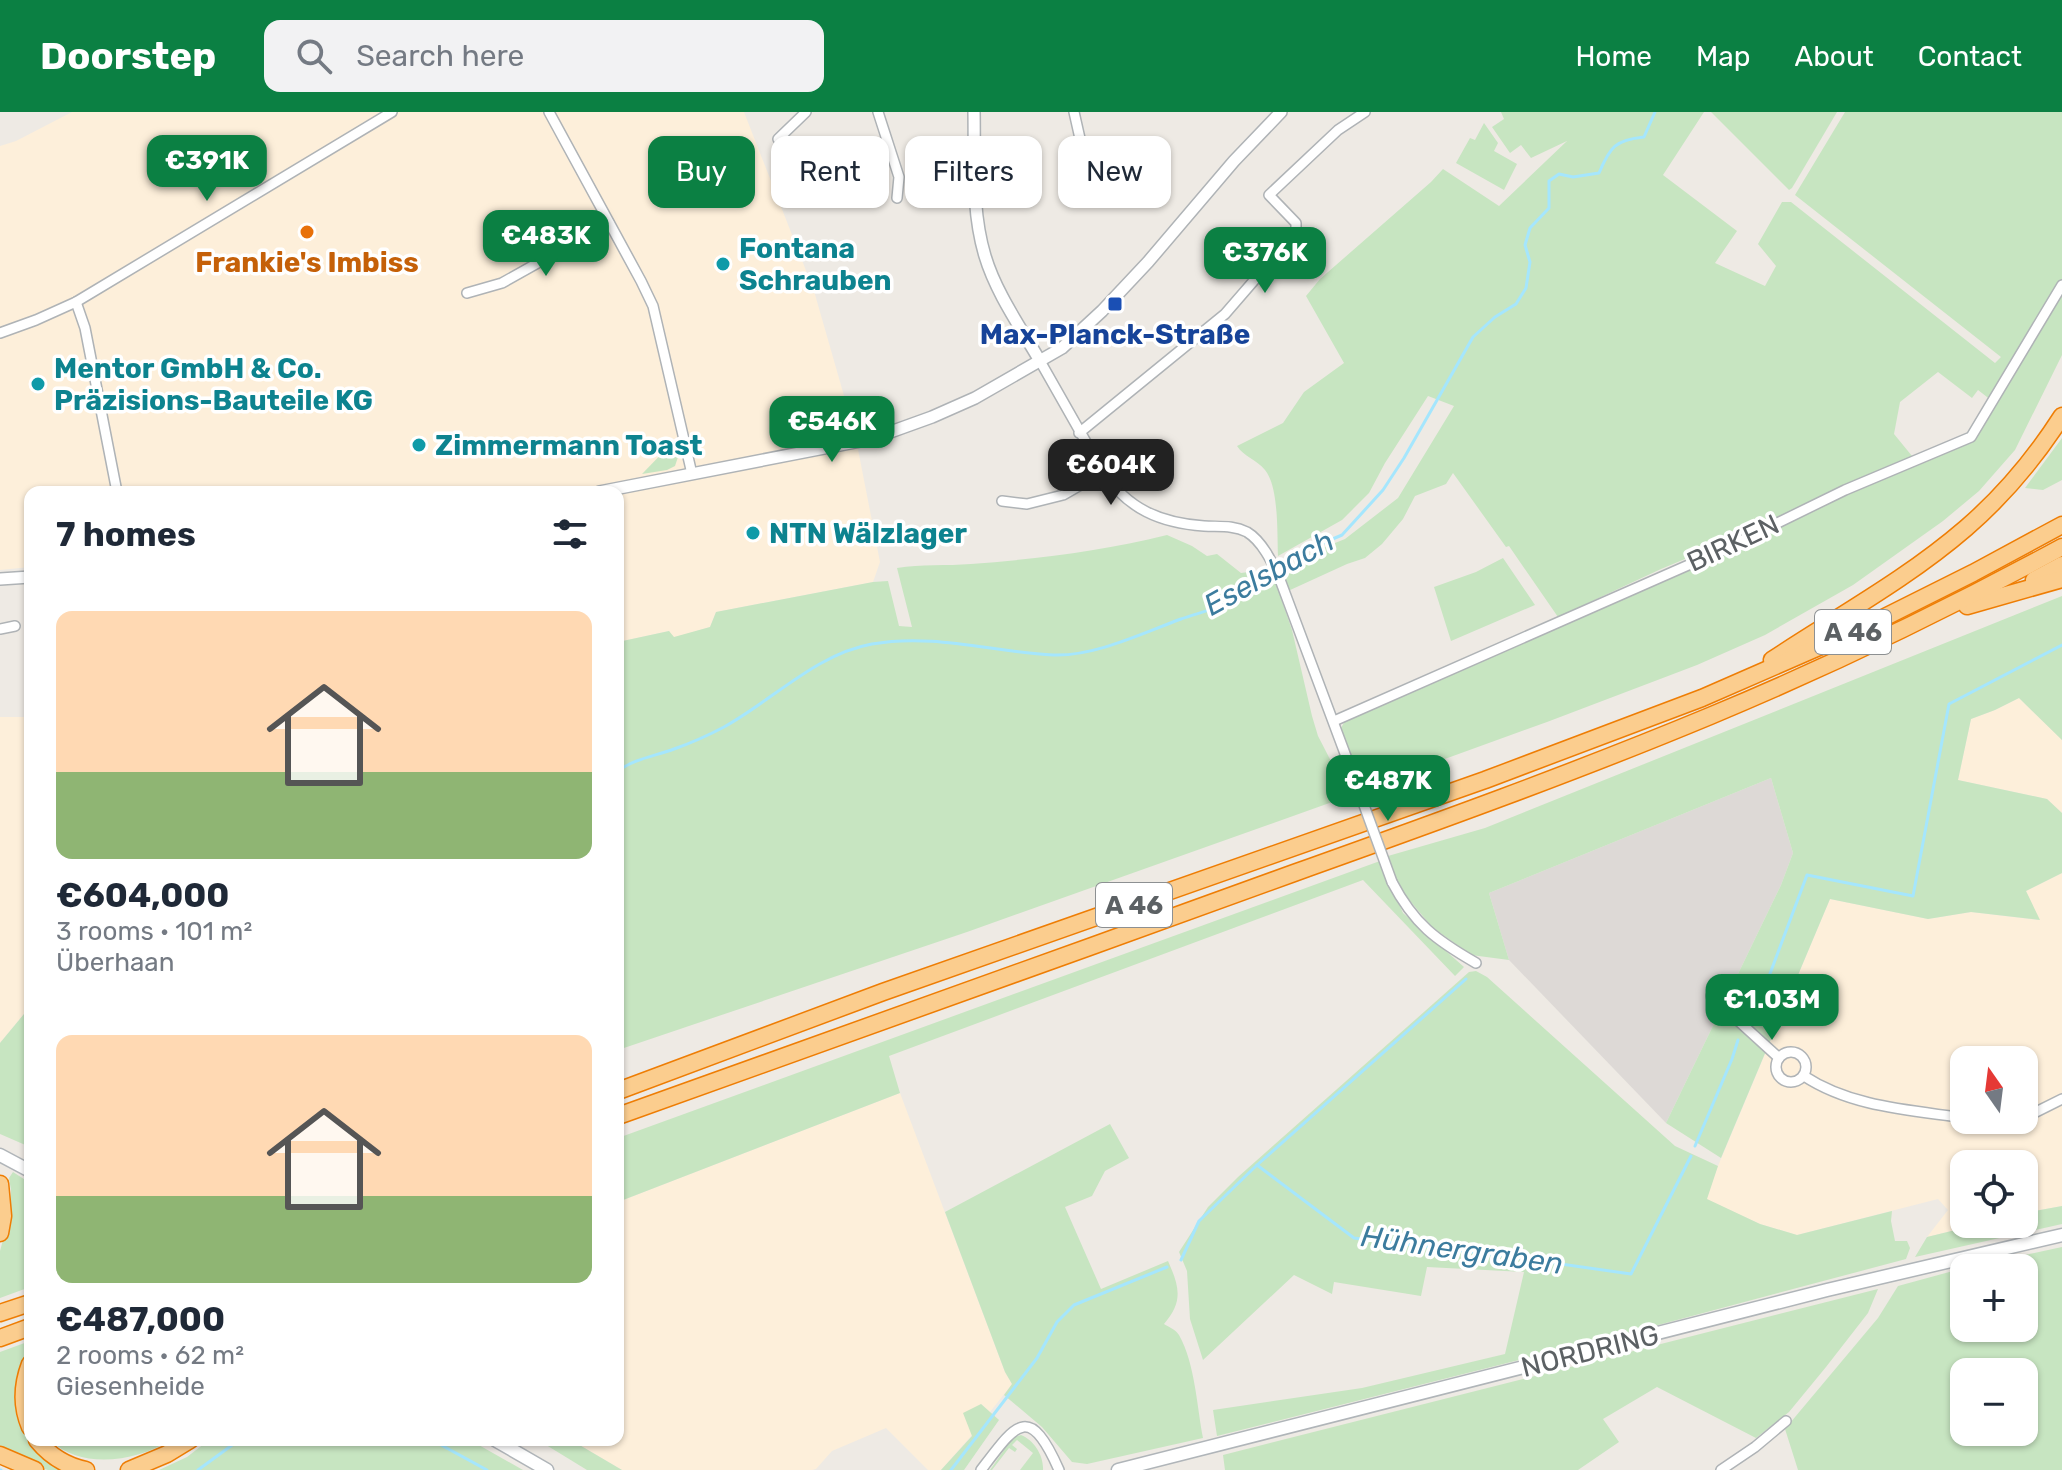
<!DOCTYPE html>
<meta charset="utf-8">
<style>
:root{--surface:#fff;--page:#f2f2f3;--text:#1f2937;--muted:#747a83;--accent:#0b8043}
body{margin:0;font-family:Rubik,sans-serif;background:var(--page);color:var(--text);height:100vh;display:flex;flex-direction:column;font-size:30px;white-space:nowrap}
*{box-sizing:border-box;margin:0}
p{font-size:26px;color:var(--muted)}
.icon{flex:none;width:44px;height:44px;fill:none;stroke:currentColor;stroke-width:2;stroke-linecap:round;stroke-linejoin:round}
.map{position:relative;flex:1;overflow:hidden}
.drawer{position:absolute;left:24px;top:374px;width:600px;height:960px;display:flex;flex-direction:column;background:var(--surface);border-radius:16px;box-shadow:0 2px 6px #0004}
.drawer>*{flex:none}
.top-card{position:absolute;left:648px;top:24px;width:760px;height:72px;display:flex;gap:16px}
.needle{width:52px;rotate:346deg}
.controls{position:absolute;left:1950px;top:934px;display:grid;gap:16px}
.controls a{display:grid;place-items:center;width:88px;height:88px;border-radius:16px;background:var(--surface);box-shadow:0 2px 6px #0004;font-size:40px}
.price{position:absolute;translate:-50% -68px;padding:0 18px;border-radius:16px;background:var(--accent);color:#fff;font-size:26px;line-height:52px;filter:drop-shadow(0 2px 4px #0008)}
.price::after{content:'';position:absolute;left:50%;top:48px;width:24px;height:18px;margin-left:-12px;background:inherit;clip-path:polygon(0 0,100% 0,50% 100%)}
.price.active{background:#222;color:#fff}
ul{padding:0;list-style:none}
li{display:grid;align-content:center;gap:16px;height:424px;padding:0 32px}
li span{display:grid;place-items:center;height:248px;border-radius:16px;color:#555}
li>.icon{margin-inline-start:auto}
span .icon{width:144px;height:144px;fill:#fffc;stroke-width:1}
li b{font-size:34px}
h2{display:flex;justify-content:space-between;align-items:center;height:96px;padding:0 32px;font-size:34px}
.chip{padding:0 28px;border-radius:16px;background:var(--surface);box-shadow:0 2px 6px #0004;font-size:28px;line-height:72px}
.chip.active{background:var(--accent);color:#fff}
header{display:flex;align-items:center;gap:48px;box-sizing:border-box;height:112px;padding:0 40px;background:var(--accent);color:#fff}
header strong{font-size:38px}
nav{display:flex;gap:44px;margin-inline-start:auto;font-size:28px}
.search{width:560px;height:72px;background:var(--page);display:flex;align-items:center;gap:20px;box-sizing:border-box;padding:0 28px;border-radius:16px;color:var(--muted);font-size:30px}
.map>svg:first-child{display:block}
.commercial{fill:#fdefda;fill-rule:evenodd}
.industrial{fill:#ddd9d6}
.green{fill:#c7e5c1;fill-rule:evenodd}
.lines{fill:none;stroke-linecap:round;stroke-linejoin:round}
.stream{stroke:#a5e6fd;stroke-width:3}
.minor-casing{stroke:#afb3b6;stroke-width:12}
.tertiary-casing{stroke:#afb3b6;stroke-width:14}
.secondary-casing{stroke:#b0b5b9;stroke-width:15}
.motorway-casing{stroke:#ee7d04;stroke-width:19}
.minor{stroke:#fff;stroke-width:9}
.tertiary{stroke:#fff;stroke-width:11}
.secondary{stroke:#fff;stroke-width:12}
.motorway{stroke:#fbcd8e;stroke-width:16}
.minor-bridge-casing{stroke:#afb3b6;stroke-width:12;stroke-linecap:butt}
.minor-bridge{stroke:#fff;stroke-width:9}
.food-dot{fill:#e8710a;stroke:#fff;stroke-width:3}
.culture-dot{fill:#0f9aa8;stroke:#fff;stroke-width:3}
.transit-dot{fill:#1a4fb4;stroke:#fff;stroke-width:3}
.labels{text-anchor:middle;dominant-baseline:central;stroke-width:7;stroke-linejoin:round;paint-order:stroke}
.shield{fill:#fff;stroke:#8d9092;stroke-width:2}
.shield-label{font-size:26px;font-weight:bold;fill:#5c6164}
.culture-label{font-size:28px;font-weight:bold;fill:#0d838f;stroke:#fff;text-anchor:start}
.food-label{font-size:28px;font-weight:bold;fill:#c56008;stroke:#fff}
.transit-label{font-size:28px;font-weight:bold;fill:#164399;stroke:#fff}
.street-label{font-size:28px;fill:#5c6164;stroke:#fff}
.water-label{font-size:30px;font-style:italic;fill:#3c7c9e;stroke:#fff}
</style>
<header>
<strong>Doorstep</strong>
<div class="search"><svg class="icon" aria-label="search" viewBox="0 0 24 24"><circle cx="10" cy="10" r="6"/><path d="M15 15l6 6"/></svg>Search here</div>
<nav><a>Home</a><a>Map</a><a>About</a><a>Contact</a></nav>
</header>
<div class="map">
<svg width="2062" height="1358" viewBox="0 0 2062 1358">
<rect width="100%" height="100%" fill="#eeeae4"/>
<g class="commercial">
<polygon points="72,0 744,0 814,179 855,322 880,450 873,470 716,500 710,515 673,526 669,519 618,530 618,380 30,380 30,455 0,458 0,34 16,29"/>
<polygon points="2019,586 2062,628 2062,701 2047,687 1958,668 1971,607 1995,598"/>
<polygon points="0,605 30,605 30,891 29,896 0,931"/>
<path d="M2062 761V1094L2024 1101V1052H1964V1112H1980L1927 1125 1948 1098 1938 1087 1797 1123 1760 1112 1706 1087 1718 1054 1830 787 1928 807 1971 800 2039 808 2026 779ZM1964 948H2024V1008H1964Z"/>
<polygon points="900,981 1005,1260 1012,1272 990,1300 981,1292 972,1323 941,1358 928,1358 886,1316 832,1339 816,1357 812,1358 622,1358 571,1328 618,1328 618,1090"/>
</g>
<polygon class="industrial" points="1771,666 1793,741 1781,773 1666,1011 1509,848 1489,781"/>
<g class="green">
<path d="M1501 0H1704L1663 63 1737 119 1715 151 1765 174 1776 154 1758 132 1782 90H1791L1995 251 2001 245 1795 83 1845 0H2062V243L2015 338 1979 379 1943 409 1853 473 1765 523 1697 553 1547 610 1362 677 1341 616 1346 607 1838 385 1974 328 1996 292 1978 278 1972 286 1938 260 1900 290 1894 322 1912 344 1745 422 1661 457 1558 505 1509 434 1506 435 1453 361 1446 372 1415 384 1403 407 1382 432 1365 446 1347 452 1288 479 1280 460 1315 439 1345 427 1398 386 1454 294 1428 284 1385 351 1369 381 1342 408 1278 444C1277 421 1279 375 1265 358 1256 347 1244 345 1237 334L1283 311 1304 280 1344 251 1306 184 1320 167 1431 70 1443 57 1499 94 1567 29 1531 46 1521 33 1510 41 1492 15 1504 7Z"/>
<polygon points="1711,0 1837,0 1792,76 1789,78"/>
<polygon points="1484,11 1498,31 1494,39 1517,52 1504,78 1456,51 1470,26 1475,28"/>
<polygon points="2062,326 2062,368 2043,378 2025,376"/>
<polygon points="675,328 679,342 675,354 667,358 642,362"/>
<path d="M1167 423 1192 434 1207 444 1217 442 1241 461 1271 457 1292 518 1312 604 1318 624 1349 684 967 820 618 938V530L669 519 674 525 710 515 716 500 873 470 888 469 899 514 912 515 897 456C921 452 947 454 971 452 1038 447 1102 439 1167 423Z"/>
<polygon points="1503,446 1535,493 1451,529 1434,475 1476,460"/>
<polygon points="2062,484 2062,628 2019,586 1995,598 1971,607 1958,668 2047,687 2062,701 2062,761 2026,779 2040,808 1971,800 1928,807 1830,787 1721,1046 1666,1011 1781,773 1793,741 1771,666 1489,781 1509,848 1471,843 1432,815 1400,777 1388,744 1485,716"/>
<polygon points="1380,749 1403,801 1464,855 1455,864 1363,768 889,944 900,981 618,1090 618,1026"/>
<polygon points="1476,859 1487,865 1675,1034 1718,1054 1707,1087 1760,1112 1797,1123 1892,1099 1891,1109 1895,1129 1907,1129 1910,1136 1906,1147 1662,1212 1217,1324 1213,1298 1362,1276 1505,1242 1524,1160 1427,1155 1421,1184 1334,1170 1332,1182 1294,1163 1203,1248 1190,1207 1187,1159 1179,1140 1208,1095 1238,1065 1469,860"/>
<polygon points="29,896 30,896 30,1035 0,1022 0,931"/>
<path d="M1110 1012 1129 1046 1105 1059 1092 1084 1065 1095 1101 1177 1168 1149C1179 1174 1184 1189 1164 1212 1169 1215 1176 1218 1179 1223 1195 1251 1197 1295 1203 1326L1087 1352 1072 1350 1042 1315 1004 1283 1012 1272 1005 1260 945 1100Z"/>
<polygon points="13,1060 30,1071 30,1175 0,1186 0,1139 10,1102 11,1078 9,1066"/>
<polygon points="2062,1094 2062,1112 1915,1145 1927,1125 1980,1112 2024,1112 2024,1101"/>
<path d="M2062 1135V1358H1798L1785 1317 1878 1206 1898 1174 1964 1156V1216H2024V1156H1965ZM1964 1260H2024V1320H1964Z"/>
<polygon points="1878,1177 1868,1201 1826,1255 1789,1300 1756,1326 1657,1275 1603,1307 1619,1330 1578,1358 1225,1358 1223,1343"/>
<polygon points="30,1229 30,1328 75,1358 48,1358 33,1354 0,1340 0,1240"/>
<polygon points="981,1292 999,1308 964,1358 941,1358 972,1324 963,1301"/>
<path d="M1021 1323C1034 1328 1044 1344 1043 1358H1020L1033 1341 1017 1328 1012 1333 1017 1337 1015 1340 1009 1336 992 1358H990L1004 1338 1002 1336 1014 1325Z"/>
<path d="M50 1328H171C135 1350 81 1358 50 1328Z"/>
<polygon points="209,1328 470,1328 523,1358 159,1358 187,1345"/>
<polygon points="538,1328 571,1328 622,1358 587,1358"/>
</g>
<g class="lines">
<g class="stream">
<path d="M1277 454 1288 446 1342 423 1383 378 1404 346 1473 225 1495 205 1516 192 1526 176 1530 150 1525 133 1530 116 1549 96V69L1559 62 1573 65 1599 61C1610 35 1615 28 1644 25L1655 0"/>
<path d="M618 659C634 647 655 644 674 637 691 631 709 623 724 615 773 588 816 542 872 532 933 521 993 540 1053 543 1094 545 1143 521 1181 507 1198 501 1217 497 1233 488 1247 480 1259 470 1271 459"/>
<polyline points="1753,907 1807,763 1913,784 1949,592 2062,533"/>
<polyline points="1695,1034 1732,947 1738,928"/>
<polyline points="1257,1053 1466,867"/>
<polyline points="1181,1148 1199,1109 1257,1053 1354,1126 1505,1144 1631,1162 1691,1044"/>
<polyline points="432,1328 487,1358"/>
<polyline points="0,1358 1,1358"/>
<polyline points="198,1358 239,1328"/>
<polyline points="951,1358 1037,1246 1057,1210 1074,1193 1167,1155"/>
</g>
<g class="minor-casing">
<g id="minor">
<polyline points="549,0 641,169 653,194 692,362"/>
<polyline points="878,0 899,65 897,86"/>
<polyline points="1074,0 1086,53 1083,71"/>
<polyline points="778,27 806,0"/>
<polyline points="467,181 502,171 609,111"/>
<polyline points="76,190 85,216 117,380"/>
<polyline points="0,221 36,208 76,190 392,0"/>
<path d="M1040 249 1103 360C1128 397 1160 411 1204 414 1219 415 1233 413 1247 420 1262 429 1272 450 1279 465L1353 663"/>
<polyline points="1079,321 1225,202 1296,120 1296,111 1269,83 1338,18 1365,0"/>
<polyline points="1002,389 1027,392 1063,383 1103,360"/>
<polyline points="0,517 15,514"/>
<polyline points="1334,609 1718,440 1845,378 1971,325 2062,173"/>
<path d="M1392 770C1414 812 1436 828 1476 851"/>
<polyline points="1711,884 1779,946"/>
<circle cx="1791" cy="955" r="15"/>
<path d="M1804 964C1851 995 1910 998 1964 1006"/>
<polyline points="2024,1006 2062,987"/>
<polyline points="1981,1008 2004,1011 2018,1008"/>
<path d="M981 1358C1016 1312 1029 1290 1059 1358"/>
<polyline points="1721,1358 1755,1335 1786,1309"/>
</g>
</g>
<g class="tertiary-casing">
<g id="tertiary">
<path d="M974 0C975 47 971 98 985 144 996 181 1021 216 1040 249"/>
<polyline points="599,380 871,327 932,305 975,286 1062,236 1102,199 1148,150 1234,49 1281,0"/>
<polyline points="0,467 30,465"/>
</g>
</g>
<g class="secondary-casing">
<g id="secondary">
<polyline points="0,1043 30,1059"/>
<polyline points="495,1328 547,1358"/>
<polyline points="1118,1358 1827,1178 2062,1123"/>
</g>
</g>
<g class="motorway-casing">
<g id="motorway">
<polyline points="2034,468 2062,453"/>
<polyline points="1967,494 2062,467"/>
<path d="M1772 548C1837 505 1907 467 1966 416 2003 384 2035 346 2062 304"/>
<polyline points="618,979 883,880 1485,668 1702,586 1867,514 1973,461 2062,413"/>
<path d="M618 1004C843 923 1069 843 1294 761 1434 711 1573 661 1710 604 1830 554 1948 497 2062 435"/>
<polyline points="0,1072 3,1104 0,1121"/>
<polyline points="0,1201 30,1191"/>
<polyline points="0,1226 30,1215"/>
<path d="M30 1252C22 1273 21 1294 30 1315"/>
<path d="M37 1328C50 1344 66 1354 86 1358"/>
<polyline points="0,1343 35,1358"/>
<polyline points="129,1358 167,1342 190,1328"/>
</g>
</g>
<use href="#minor" class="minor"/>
<use href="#tertiary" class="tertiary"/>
<use href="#secondary" class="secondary"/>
<use href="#motorway" class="motorway"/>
<g class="minor-bridge-casing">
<polyline id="minor-bridge" points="1353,663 1392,770"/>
</g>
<use href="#minor-bridge" class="minor-bridge"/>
</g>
<circle class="food-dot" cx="307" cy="120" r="8"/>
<g class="culture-dot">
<circle cx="723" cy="152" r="8"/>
<circle cx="38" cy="272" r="8"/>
<circle cx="419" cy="333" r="8"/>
<circle cx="753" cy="421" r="8"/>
</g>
<rect class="transit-dot" x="1107" y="184" width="16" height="16" rx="4"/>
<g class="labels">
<g class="shield">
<rect x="1815" y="498" width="76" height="44" rx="6"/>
<rect x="1096" y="771" width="76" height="44" rx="6"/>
</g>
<g class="shield-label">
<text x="1853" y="520">A 46</text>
<text x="1134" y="793">A 46</text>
</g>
<g class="culture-label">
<text x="739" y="136">Fontana<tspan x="739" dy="32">Schrauben</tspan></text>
<text x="54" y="256">Mentor GmbH &amp; Co.<tspan x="54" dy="32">Präzisions-Bauteile KG</tspan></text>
<text x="435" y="333">Zimmermann Toast</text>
<text x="769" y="421">NTN Wälzlager</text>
</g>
<g class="food-label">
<text x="307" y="150">Frankie's Imbiss</text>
</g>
<g class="transit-label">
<text x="1115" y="222">Max-Planck-Straße</text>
</g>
<g class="street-label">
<text transform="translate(1733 431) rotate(-25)">BIRKEN</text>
<text transform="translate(1590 1239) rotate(-14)">NORDRING</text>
</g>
<g class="water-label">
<text transform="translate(1269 461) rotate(-29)">Eselsbach</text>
<text transform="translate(1462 1138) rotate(8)">Hühnergraben</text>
</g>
</g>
</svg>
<div class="controls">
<a><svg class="needle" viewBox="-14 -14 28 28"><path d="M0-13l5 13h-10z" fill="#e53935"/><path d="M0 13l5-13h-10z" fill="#747a83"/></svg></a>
<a><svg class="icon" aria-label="locate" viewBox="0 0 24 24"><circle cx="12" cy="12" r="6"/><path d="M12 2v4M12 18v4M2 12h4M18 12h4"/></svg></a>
<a>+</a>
<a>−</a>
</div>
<b class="price" style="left:207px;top:91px">€391K</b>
<b class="price" style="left:546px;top:166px">€483K</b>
<b class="price" style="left:1265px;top:183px">€376K</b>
<b class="price" style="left:832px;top:352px">€546K</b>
<b class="price active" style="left:1111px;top:395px">€604K</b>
<b class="price" style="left:1388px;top:711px">€487K</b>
<b class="price" style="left:1772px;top:930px">€1.03M</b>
<div class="top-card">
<a class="chip active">Buy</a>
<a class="chip">Rent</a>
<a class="chip">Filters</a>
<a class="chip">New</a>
</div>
<section class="drawer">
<h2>7 homes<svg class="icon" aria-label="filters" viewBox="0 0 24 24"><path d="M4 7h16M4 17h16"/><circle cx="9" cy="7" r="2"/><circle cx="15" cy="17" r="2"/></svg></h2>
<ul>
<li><span style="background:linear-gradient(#ffd9b3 65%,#8fb573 0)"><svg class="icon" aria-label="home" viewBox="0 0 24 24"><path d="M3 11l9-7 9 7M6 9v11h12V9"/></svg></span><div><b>€604,000</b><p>3 rooms · 101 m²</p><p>Überhaan</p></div></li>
<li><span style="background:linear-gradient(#ffd9b3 65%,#8fb573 0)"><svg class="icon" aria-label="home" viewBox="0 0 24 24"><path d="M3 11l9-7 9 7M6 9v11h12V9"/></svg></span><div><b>€487,000</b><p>2 rooms · 62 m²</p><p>Giesenheide</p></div></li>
</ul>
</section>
</div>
